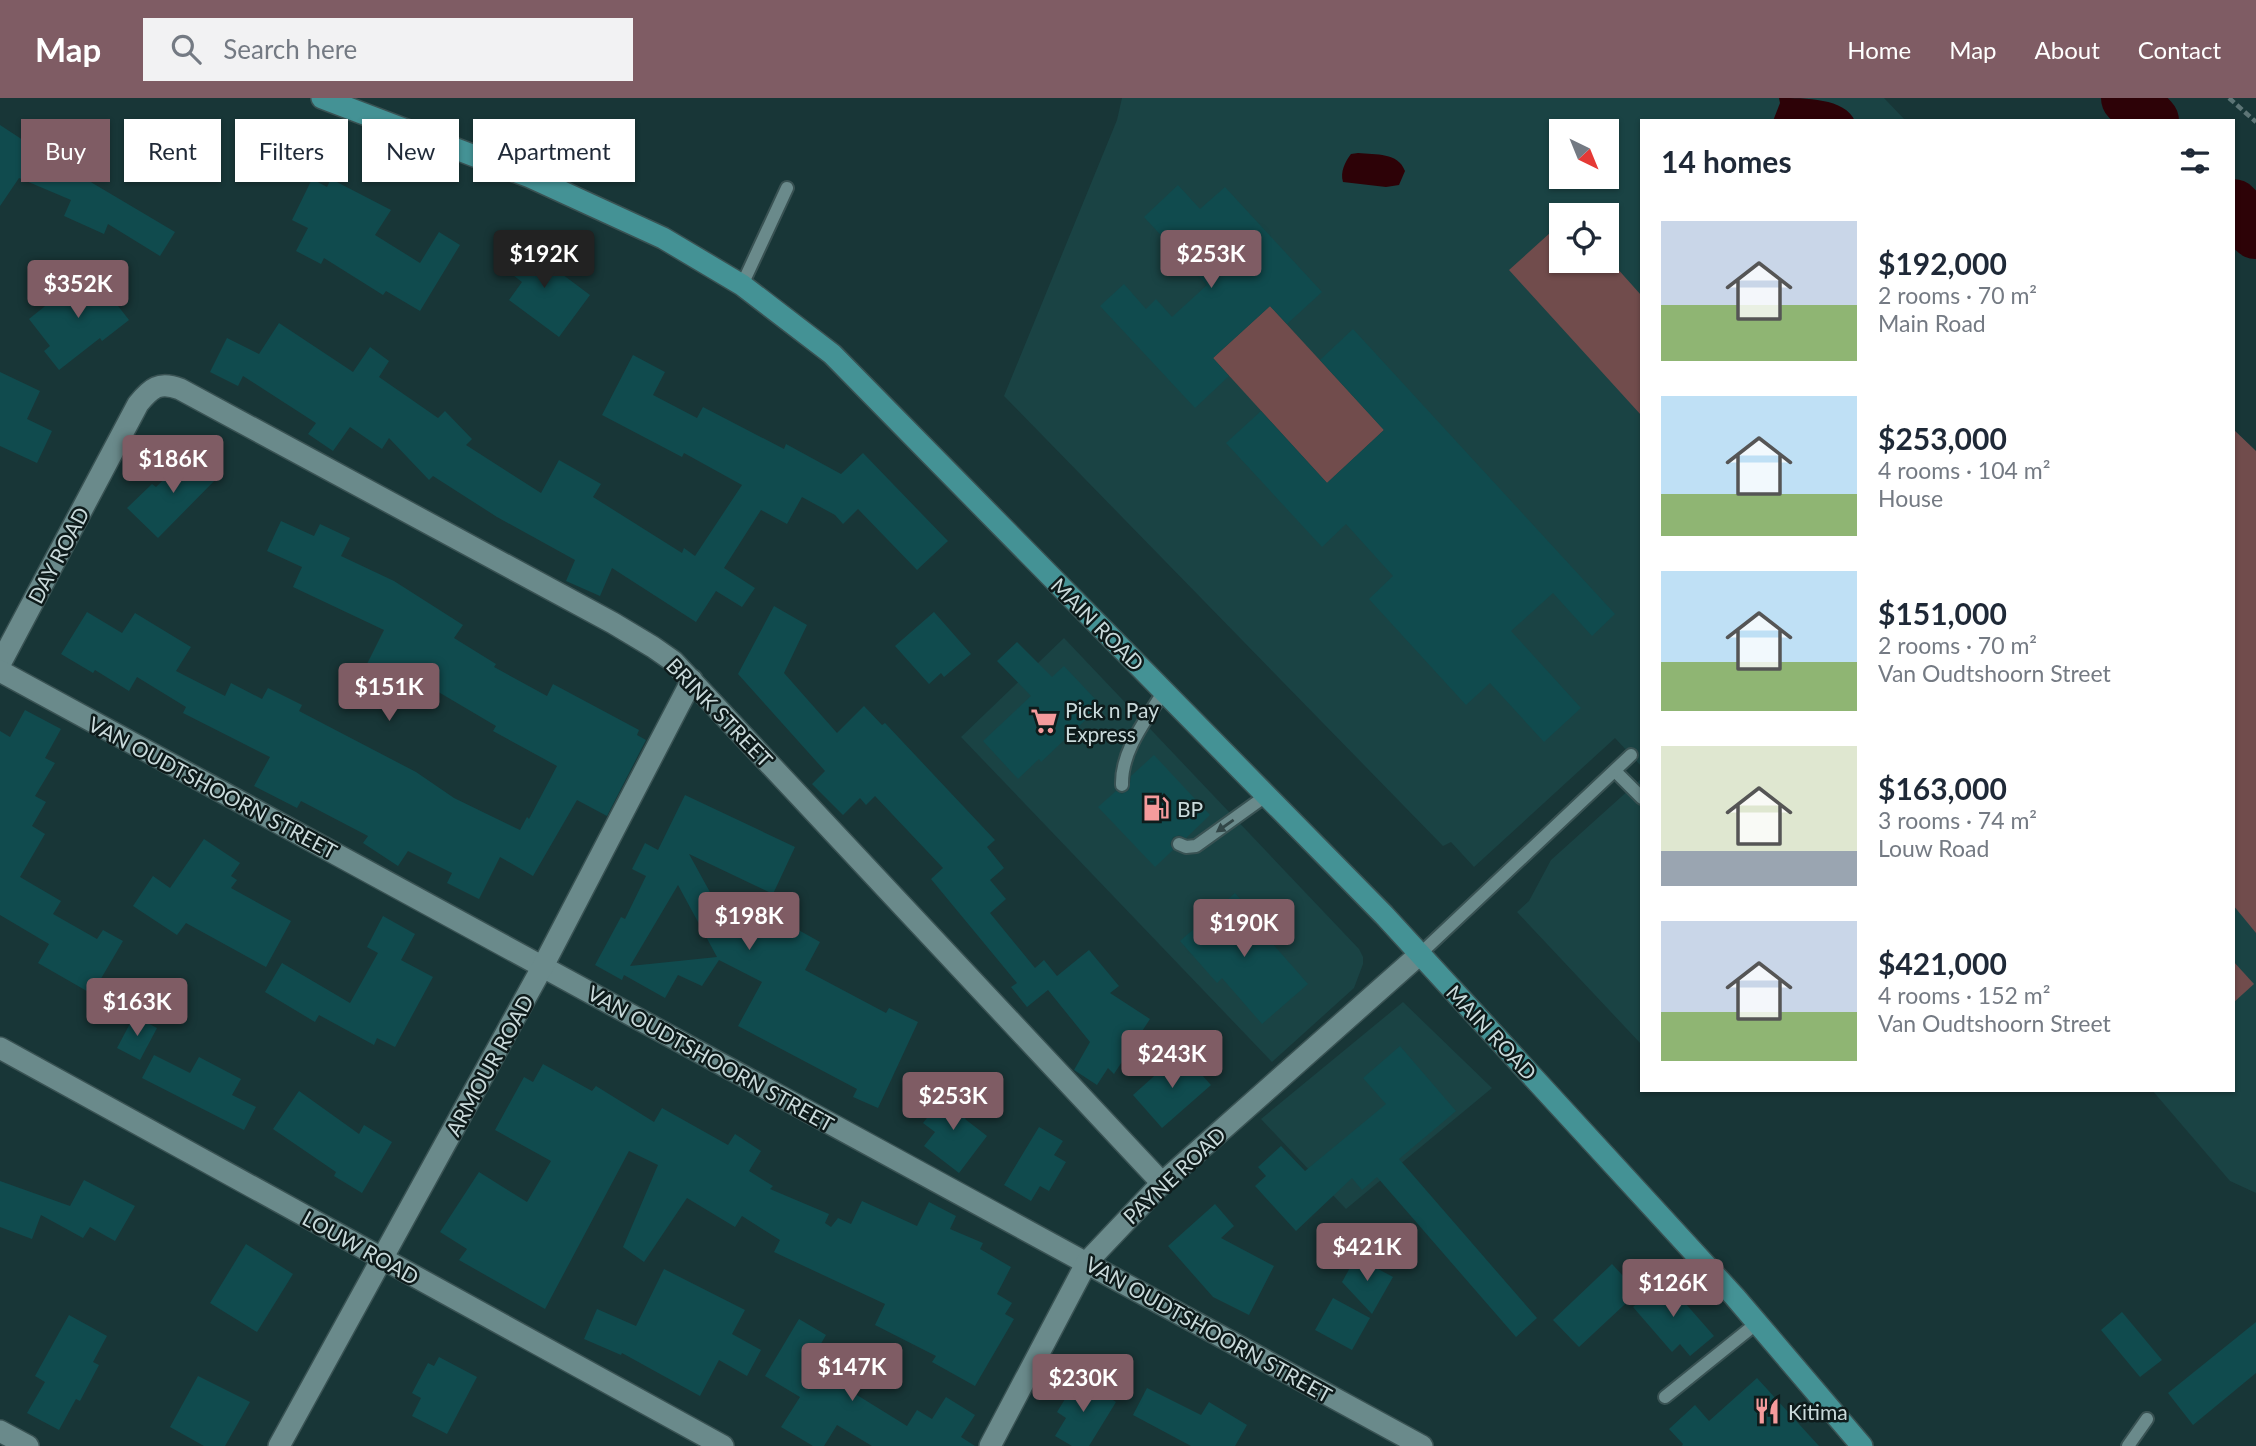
<!DOCTYPE html>
<meta charset="utf-8">
<style>
:root{--surface:#fff;--page:#f2f2f3;--text:#1f2937;--muted:#747a83;--accent:#7f5c64}
body{margin:0;font-family:Lato,sans-serif;background:var(--page);color:var(--text);height:100vh;display:flex;flex-direction:column;font-size:26px;white-space:nowrap}
*{box-sizing:border-box;margin:0}
p{font-size:23px;color:var(--muted)}
.icon{flex:none;width:38px;height:38px;fill:none;stroke:currentColor;stroke-width:2;stroke-linecap:round;stroke-linejoin:round}
.map{position:relative;flex:1;overflow:hidden}
.details{position:absolute;left:1640px;top:21px;width:595px;height:973px;display:flex;flex-direction:column;background:var(--surface);border-radius:0px;box-shadow:0 2px 5px #0004}
.details>*{flex:none}
.banner{position:absolute;left:21px;top:21px;width:665px;height:63px;display:flex;gap:14px}
.needle{width:46px;rotate:137deg}
.buttons{position:absolute;left:1549px;top:21px;display:grid;gap:14px}
.buttons a{display:grid;place-items:center;width:70px;height:70px;border-radius:0px;background:var(--surface);box-shadow:0 2px 5px #0004;font-size:35px}
.price{position:absolute;translate:-50% -60px;padding:0 16px;border-radius:7px;background:var(--accent);color:#fff;font-size:23px;line-height:46px;filter:drop-shadow(0 2px 4px #0008)}
.price::after{content:'';position:absolute;left:50%;top:42px;width:21px;height:16px;margin-left:-10px;background:inherit;clip-path:polygon(0 0,100% 0,50% 100%)}
.price.active{background:#222;color:#fff}
ul{padding:0;list-style:none}
li{display:flex;align-items:center;gap:21px;height:175px;padding:0 21px}
li span{display:grid;place-items:center;flex:none;width:196px;height:140px;border-radius:0px;color:#555}
li>.icon{margin-inline-start:auto}
span .icon{width:84px;height:84px;fill:#fffc;stroke-width:1}
li b{font-size:30px}
h2{display:flex;justify-content:space-between;align-items:center;height:84px;padding:0 21px;font-size:30px}
.tag{padding:0 24px;border-radius:0px;background:var(--surface);box-shadow:0 2px 5px #0004;font-size:24px;line-height:63px}
.tag.active{background:var(--accent);color:#fff}
header{display:flex;align-items:center;gap:42px;box-sizing:border-box;height:98px;padding:0 35px;background:var(--accent);color:#fff}
header strong{font-size:33px}
nav{display:flex;gap:38px;margin-inline-start:auto;font-size:24px}
.search{width:490px;height:63px;background:var(--page);display:flex;align-items:center;gap:18px;box-sizing:border-box;padding:0 24px;border-radius:0px;color:var(--muted);font-size:26px}
.map>svg:first-child{display:block}
.built{fill:#1a4344;fill-rule:evenodd}
.green{fill:#714c4c}
.water{fill:#2d0207}
.lines{fill:none;stroke-linecap:round;stroke-linejoin:round}
.river{stroke:#2d0207;stroke-width:56}
.building{fill:#104b4e;fill-rule:evenodd}
.lane-casing{stroke:#395253;stroke-width:16}
.street-casing{stroke:#395253;stroke-width:24}
.primary-casing{stroke:#395253;stroke-width:24}
.path{stroke:#5d7576;stroke-width:4.5;stroke-dasharray:7 3.5;stroke-linecap:butt}
.lane{stroke:#6a8a8b;stroke-width:12}
.street{stroke:#6a8a8b;stroke-width:21}
.primary{stroke:#449295;stroke-width:21}
.oneway{fill:#334748}
.labels{text-anchor:middle;dominant-baseline:central;stroke-width:5;stroke-linejoin:round;paint-order:stroke}
.street-label{font-size:21px;fill:#cadadb;stroke:#0e1b1b}
.poi-label{font-size:21px;fill:#cadadb;stroke:#0e1b1b;text-anchor:start}
</style>
<header>
<strong>Map</strong>
<div class="search"><svg class="icon" aria-label="search" viewBox="0 0 24 24"><circle cx="10" cy="10" r="6"/><path d="M15 15l6 6"/></svg>Search here</div>
<nav><a>Home</a><a>Map</a><a>About</a><a>Contact</a></nav>
</header>
<div class="map">
<svg width="2256" height="1348" viewBox="0 0 2256 1348">
<rect width="100%" height="100%" fill="#183637"/>
<g class="built">
<path d="M1122 0H1884L1906 23H1642L1641 668 1615 640 1474 769 1451 744 1443 748 1004 298 1117 22ZM1561 33H1606V79H1561ZM1561 117H1606V163H1561Z"/>
<polygon points="2233,331 2256,353 2256,1095 2230,1083 2152,992 2233,992"/>
<polygon points="1064,540 1359,851 1363,859 1363,866 1354,890 1272,964 961,639"/>
<polygon points="1641,681 1641,946 1517,814 1529,803 1551,762"/>
<polygon points="1403,904 1492,990 1346,1111 1261,1021"/>
</g>
<g class="green">
<polygon points="1561,125 1561,163 1606,163 1607,159 1641,197 1641,317 1509,172"/>
<polygon points="1270,208 1384,332 1327,385 1213,260"/>
<polygon points="2233,331 2256,353 2256,835 2233,807"/>
<polygon points="2233,863 2254,886 2233,905"/>
</g>
<g class="water">
<path d="M1779 0C1805 0 1845 0 1855 23H1773L1780 5Z"/>
<path d="M1358 55C1376 57 1398 54 1405 73L1399 87 1386 89 1343 84C1340 74 1345 64 1351 56Z"/>
</g>
<g class="lines">
<g class="river">
<polyline points="2129,0 2151,23"/>
<polyline points="2233,109 2256,133"/>
</g>
</g>
<g class="building">
<polygon points="0,27 58,65 71,43 102,61 89,83 175,134 160,158 108,126 104,136 64,118 71,102 19,80 0,108"/>
<polygon points="312,81 327,89 331,81 391,112 375,137 420,165 439,134 460,147 420,213 386,193 383,197 324,160 321,166 296,153 308,130 292,122"/>
<polygon points="1178,87 1200,111 1225,89 1322,194 1287,226 1270,208 1213,260 1229,278 1195,310 1100,208 1124,186 1146,211 1156,201 1172,219 1207,187 1144,119"/>
<polygon points="519,144 590,197 559,239 509,202 522,184 501,168"/>
<polygon points="90,172 129,222 102,243 100,240 59,272 44,253 50,248 29,221"/>
<polygon points="279,225 353,274 370,249 389,263 379,279 438,320 445,313 472,341 466,347 541,395 559,362 601,386 593,399 682,455 684,450 695,458 742,387 684,355 682,359 602,317 633,257 665,274 653,297 697,320 703,309 784,351 786,346 841,376 863,355 948,443 917,472 858,411 843,426 835,417 802,399 787,426 761,412 724,470 755,490 742,509 716,493 696,524 612,470 600,498 566,483 575,462 497,419 433,378 429,382 389,340 382,351 350,329 333,353 308,336 316,325 243,278 238,288 210,274 227,240 259,256"/>
<polygon points="1353,231 1615,516 1592,538 1553,495 1511,533 1581,610 1544,644 1490,585 1466,607 1369,501 1393,478 1346,426 1322,449 1226,345 1261,313 1327,385 1384,332 1320,262"/>
<polygon points="0,274 40,293 27,321 52,333 37,365 0,348"/>
<polygon points="199,356 220,377 158,440 127,410 152,386 156,389 185,361 190,366"/>
<polygon points="281,423 314,438 320,426 350,440 341,458 394,483 463,527 454,540 496,566 494,569 547,598 553,586 639,632 637,637 646,642 607,718 577,702 533,778 500,759 479,801 447,785 452,775 408,753 398,768 363,745 368,738 301,703 297,710 254,688 270,659 183,615 186,609 137,579 129,593 95,572 93,575 61,556 87,514 122,535 135,515 191,549 176,573 225,598 231,585 262,601 268,590 302,607 299,613 416,674 454,700 520,732 527,719 529,721 557,668 493,633 496,628 408,576 394,604 357,586 384,532 293,489 302,469 267,453"/>
<polygon points="774,508 807,527 784,575 837,635 864,608 882,627 885,625 995,742 987,749 1004,770 990,782 1006,801 990,815 1035,870 1044,862 1057,878 1089,852 1119,888 1110,895 1150,921 1114,976 1108,970 1097,987 1074,972 1090,944 1048,892 1027,909 1011,889 1017,885 931,781 943,770 875,698 866,707 860,700 843,717 812,686 825,673 738,576"/>
<polygon points="934,514 971,556 944,579 941,575 929,586 895,548"/>
<polygon points="1017,544 1052,579 1064,568 1098,604 1093,608 1096,612 1041,664 1039,661 1018,681 983,643 1031,598 997,563"/>
<polygon points="25,612 61,631 45,660 55,665 35,698 46,704 32,728 45,736 20,779 61,803 53,816 97,841 103,832 123,843 92,896 38,865 49,846 0,817 0,633 10,639"/>
<polygon points="1154,657 1210,717 1186,740 1179,737 1173,739 1170,746 1173,752 1155,769 1098,709 1116,693 1122,696 1129,692 1131,678"/>
<path d="M685 697 795 749 773 796 689 756 727 825 753 842 768 815 820 844 805 872 886 915 889 910 918 924 878 1010 853 999 857 991 738 928 762 884 719 862 702 888 678 877 665 900 624 877 622 882 595 867 621 819 625 821 646 778 632 771 645 745 658 752ZM678 787 717 859 630 868Z"/>
<polygon points="204,741 240,765 231,778 237,782 231,790 291,823 266,869 186,825 177,837 133,808 153,778 170,790"/>
<polygon points="1235,795 1268,833 1264,836 1308,886 1262,926 1222,880 1217,885 1180,843"/>
<polygon points="383,818 415,836 401,862 433,879 395,949 377,940 374,947 319,917 315,924 265,894 282,865 350,905 378,855 367,849"/>
<polygon points="134,918 157,930 140,962 117,950"/>
<polygon points="1400,948 1456,1013 1399,1061 1537,1220 1516,1239 1377,1079 1362,1092 1352,1080 1296,1133 1255,1088 1266,1078 1258,1069 1281,1048 1305,1073 1386,1006 1363,980"/>
<polygon points="1181,954 1211,987 1162,1030 1133,997"/>
<polygon points="154,957 190,975 199,959 241,981 232,997 256,1009 244,1032 142,980"/>
<polygon points="543,966 592,993 596,988 654,1024 662,1010 728,1047 735,1036 761,1053 749,1073 773,1088 770,1091 829,1116 825,1125 831,1129 838,1120 851,1126 862,1103 917,1128 929,1104 956,1118 950,1131 983,1145 980,1151 1011,1169 997,1196 1012,1205 1005,1216 1014,1221 975,1288 932,1264 936,1258 875,1227 885,1206 774,1154 780,1142 742,1118 735,1129 687,1100 644,1164 623,1149 658,1067 629,1053 545,1211 459,1162 467,1151 440,1134 479,1074 527,1104 551,1063 495,1032 524,979 533,984"/>
<polygon points="949,992 973,1010 965,1021 987,1038 959,1075 924,1048 935,1034 923,1025"/>
<polygon points="299,993 359,1036 364,1027 392,1044 362,1095 334,1078 336,1074 273,1031"/>
<polygon points="1039,1029 1063,1043 1054,1057 1066,1064 1049,1093 1040,1088 1031,1103 1004,1087"/>
<polygon points="84,1082 135,1108 115,1143 90,1129 83,1140 41,1117 32,1141 0,1129 0,1083 70,1108"/>
<polygon points="1215,1106 1234,1128 1221,1140 1274,1168 1249,1217 1213,1199 1168,1148"/>
<polygon points="246,1146 293,1176 257,1234 210,1205"/>
<polygon points="1356,1159 1393,1179 1372,1216 1342,1184"/>
<polygon points="1612,1166 1638,1194 1579,1249 1553,1222"/>
<polygon points="664,1171 745,1212 732,1236 761,1252 747,1278 719,1262 700,1298 622,1255 621,1257 584,1241 597,1211 636,1228"/>
<polygon points="1664,1181 1714,1238 1690,1258 1680,1246 1672,1254 1633,1209"/>
<polygon points="1333,1200 1370,1220 1352,1252 1315,1232"/>
<polygon points="2122,1214 2162,1262 2140,1279 2101,1232"/>
<polygon points="69,1217 107,1238 93,1264 99,1267 80,1303 76,1301 59,1332 27,1315 45,1284 35,1278"/>
<polygon points="799,1221 826,1237 815,1256 843,1272 836,1284 907,1328 917,1312 932,1321 946,1299 975,1317 961,1339 975,1348 872,1348 837,1327 824,1348 813,1348 781,1329 800,1299 765,1278"/>
<polygon points="2256,1224 2256,1275 2193,1327 2168,1295"/>
<polygon points="439,1259 477,1279 447,1336 412,1318 421,1300 412,1295 428,1265 434,1268"/>
<polygon points="198,1278 250,1304 225,1348 204,1348 170,1329"/>
<polygon points="1078,1280 1116,1304 1089,1348 1072,1348 1055,1338 1066,1320 1057,1314"/>
<polygon points="1757,1280 1819,1348 1682,1348 1683,1346 1669,1331 1695,1307 1709,1323"/>
<polygon points="1147,1290 1201,1317 1209,1304 1247,1327 1235,1348 1191,1348 1133,1317"/>
</g>
<g class="lines">
<g class="lane-casing">
<g id="lane">
<polyline points="742,187 787,90"/>
<polyline points="1615,673 1642,700"/>
<path d="M1122 687C1121 652 1147 621 1164 593"/>
<polyline points="1179,746 1186,749 1196,748 1267,697"/>
<polyline points="1420,856 1631,657"/>
<polyline points="1665,1299 1757,1225"/>
<polyline points="2128,1348 2147,1321"/>
</g>
</g>
<g class="street-casing">
<g id="street">
<path d="M0 566 138 306C151 290 159 283 180 291L613 525 653 549 673 563 1162 1085"/>
<polyline points="0,573 1422,1348"/>
<polyline points="0,950 723,1348"/>
<polyline points="0,1333 28,1348"/>
<polyline points="279,1348 543,868 692,582"/>
<polyline points="990,1348 1087,1164 1162,1085 1420,856"/>
</g>
</g>
<g class="primary-casing">
<polyline id="primary" points="322,0 530,79 663,140 742,187 832,256 1384,817 1735,1199 1862,1348"/>
</g>
<polyline class="path" points="2229,0 2256,24"/>
<use href="#lane" class="lane"/>
<use href="#street" class="street"/>
<use href="#primary" class="primary"/>
</g>
<defs><path id="oneway-solid" d="M-6-.8H1V-3.2L6.5 0L1 3.2V.8H-6Z" transform="scale(1.75)"/></defs>
<use class="oneway" href="#oneway-solid" transform="translate(1225 728) rotate(145)"/>
<defs>
<g id="supermarket-bare" transform="scale(2.1)"><path d="M-6-5.5h2.5l.6 2H6L4.5 2H-2.5L-4.4-4H-6ZM-1.5 3.2a1.3 1.3 0 1 0 .1 0ZM3 3.2a1.3 1.3 0 1 0 .1 0Z" fill="#f59b9c" stroke="#0e1b1b" stroke-width="2.5" paint-order="stroke"/></g>
<g id="fuel-bare" transform="scale(2.1)"><path d="M-5.5-6h7V0h2V4h1.3V-2.5L3-4.5l.8-.8L6-3V5H2.5V1h-1V6h-7ZM-4.2-4.7v3.2H.2V-4.7Z" fill="#f59b9c" stroke="#0e1b1b" stroke-width="2.5" paint-order="stroke"/></g>
<g id="restaurant-bare" transform="scale(2.1)"><path d="M-5-6h1v4h1v-4h1v4h1v-4h1v5L-1.5 .5V6h-2V.5L-5-1ZM5-6V6H3V1.5H1.5Q1.5-4 5-6Z" fill="#f59b9c" stroke="#0e1b1b" stroke-width="2.5" paint-order="stroke"/></g>
</defs>
<g fill-rule="evenodd">
<use href="#supermarket-bare" x="1044" y="623"/>
<use href="#fuel-bare" x="1156" y="710"/>
<use href="#restaurant-bare" x="1767" y="1313"/>
</g>
<g class="labels">
<g class="street-label">
<text transform="translate(58 457) rotate(-62)">DAY ROAD</text>
<text transform="translate(1098 526) rotate(45)">MAIN ROAD</text>
<text transform="translate(720 614) rotate(46)">BRINK STREET</text>
<text transform="translate(213 689) rotate(28)">VAN OUDTSHOORN STREET</text>
<text transform="translate(1492 934) rotate(47)">MAIN ROAD</text>
<text transform="translate(711 960) rotate(29)">VAN OUDTSHOORN STREET</text>
<text transform="translate(489 967) rotate(-61)">ARMOUR ROAD</text>
<text transform="translate(1174 1077) rotate(-43)">PAYNE ROAD</text>
<text transform="translate(361 1149) rotate(29)">LOUW ROAD</text>
<text transform="translate(1209 1231) rotate(29)">VAN OUDTSHOORN STREET</text>
</g>
<g class="poi-label">
<text x="1065" y="611">Pick n Pay<tspan x="1065" dy="24">Express</tspan></text>
<text x="1177" y="710">BP</text>
<text x="1788" y="1313">Kitima</text>
</g>
</g>
</svg>
<div class="buttons">
<a><svg class="needle" viewBox="-14 -14 28 28"><path d="M0-13l5 13h-10z" fill="#e53935"/><path d="M0 13l5-13h-10z" fill="#747a83"/></svg></a>
<a><svg class="icon" aria-label="locate" viewBox="0 0 24 24"><circle cx="12" cy="12" r="6"/><path d="M12 2v4M12 18v4M2 12h4M18 12h4"/></svg></a>
</div>
<b class="price active" style="left:544px;top:192px">$192K</b>
<b class="price" style="left:1211px;top:192px">$253K</b>
<b class="price" style="left:78px;top:222px">$352K</b>
<b class="price" style="left:173px;top:397px">$186K</b>
<b class="price" style="left:389px;top:625px">$151K</b>
<b class="price" style="left:749px;top:854px">$198K</b>
<b class="price" style="left:1244px;top:861px">$190K</b>
<b class="price" style="left:137px;top:940px">$163K</b>
<b class="price" style="left:1172px;top:992px">$243K</b>
<b class="price" style="left:953px;top:1034px">$253K</b>
<b class="price" style="left:1367px;top:1185px">$421K</b>
<b class="price" style="left:1673px;top:1221px">$126K</b>
<b class="price" style="left:852px;top:1305px">$147K</b>
<b class="price" style="left:1083px;top:1316px">$230K</b>
<div class="banner">
<a class="tag active">Buy</a>
<a class="tag">Rent</a>
<a class="tag">Filters</a>
<a class="tag">New</a>
<a class="tag">Apartment</a>
</div>
<section class="details">
<h2>14 homes<svg class="icon" aria-label="filters" viewBox="0 0 24 24"><path d="M4 7h16M4 17h16"/><circle cx="9" cy="7" r="2"/><circle cx="15" cy="17" r="2"/></svg></h2>
<ul>
<li><span style="background:linear-gradient(#c9d6e8 60%,#8fb573 0)"><svg class="icon" aria-label="home" viewBox="0 0 24 24"><path d="M3 11l9-7 9 7M6 9v11h12V9"/></svg></span><div><b>$192,000</b><p>2 rooms · 70 m²</p><p>Main Road</p></div></li>
<li><span style="background:linear-gradient(#bfe0f5 70%,#8fb573 0)"><svg class="icon" aria-label="home" viewBox="0 0 24 24"><path d="M3 11l9-7 9 7M6 9v11h12V9"/></svg></span><div><b>$253,000</b><p>4 rooms · 104 m²</p><p>House</p></div></li>
<li><span style="background:linear-gradient(#bfe0f5 65%,#8fb573 0)"><svg class="icon" aria-label="home" viewBox="0 0 24 24"><path d="M3 11l9-7 9 7M6 9v11h12V9"/></svg></span><div><b>$151,000</b><p>2 rooms · 70 m²</p><p>Van Oudtshoorn Street</p></div></li>
<li><span style="background:linear-gradient(#dfe7d0 75%,#9aa5b1 0)"><svg class="icon" aria-label="home" viewBox="0 0 24 24"><path d="M3 11l9-7 9 7M6 9v11h12V9"/></svg></span><div><b>$163,000</b><p>3 rooms · 74 m²</p><p>Louw Road</p></div></li>
<li><span style="background:linear-gradient(#c9d6e8 65%,#8fb573 0)"><svg class="icon" aria-label="home" viewBox="0 0 24 24"><path d="M3 11l9-7 9 7M6 9v11h12V9"/></svg></span><div><b>$421,000</b><p>4 rooms · 152 m²</p><p>Van Oudtshoorn Street</p></div></li>
</ul>
</section>
</div>
